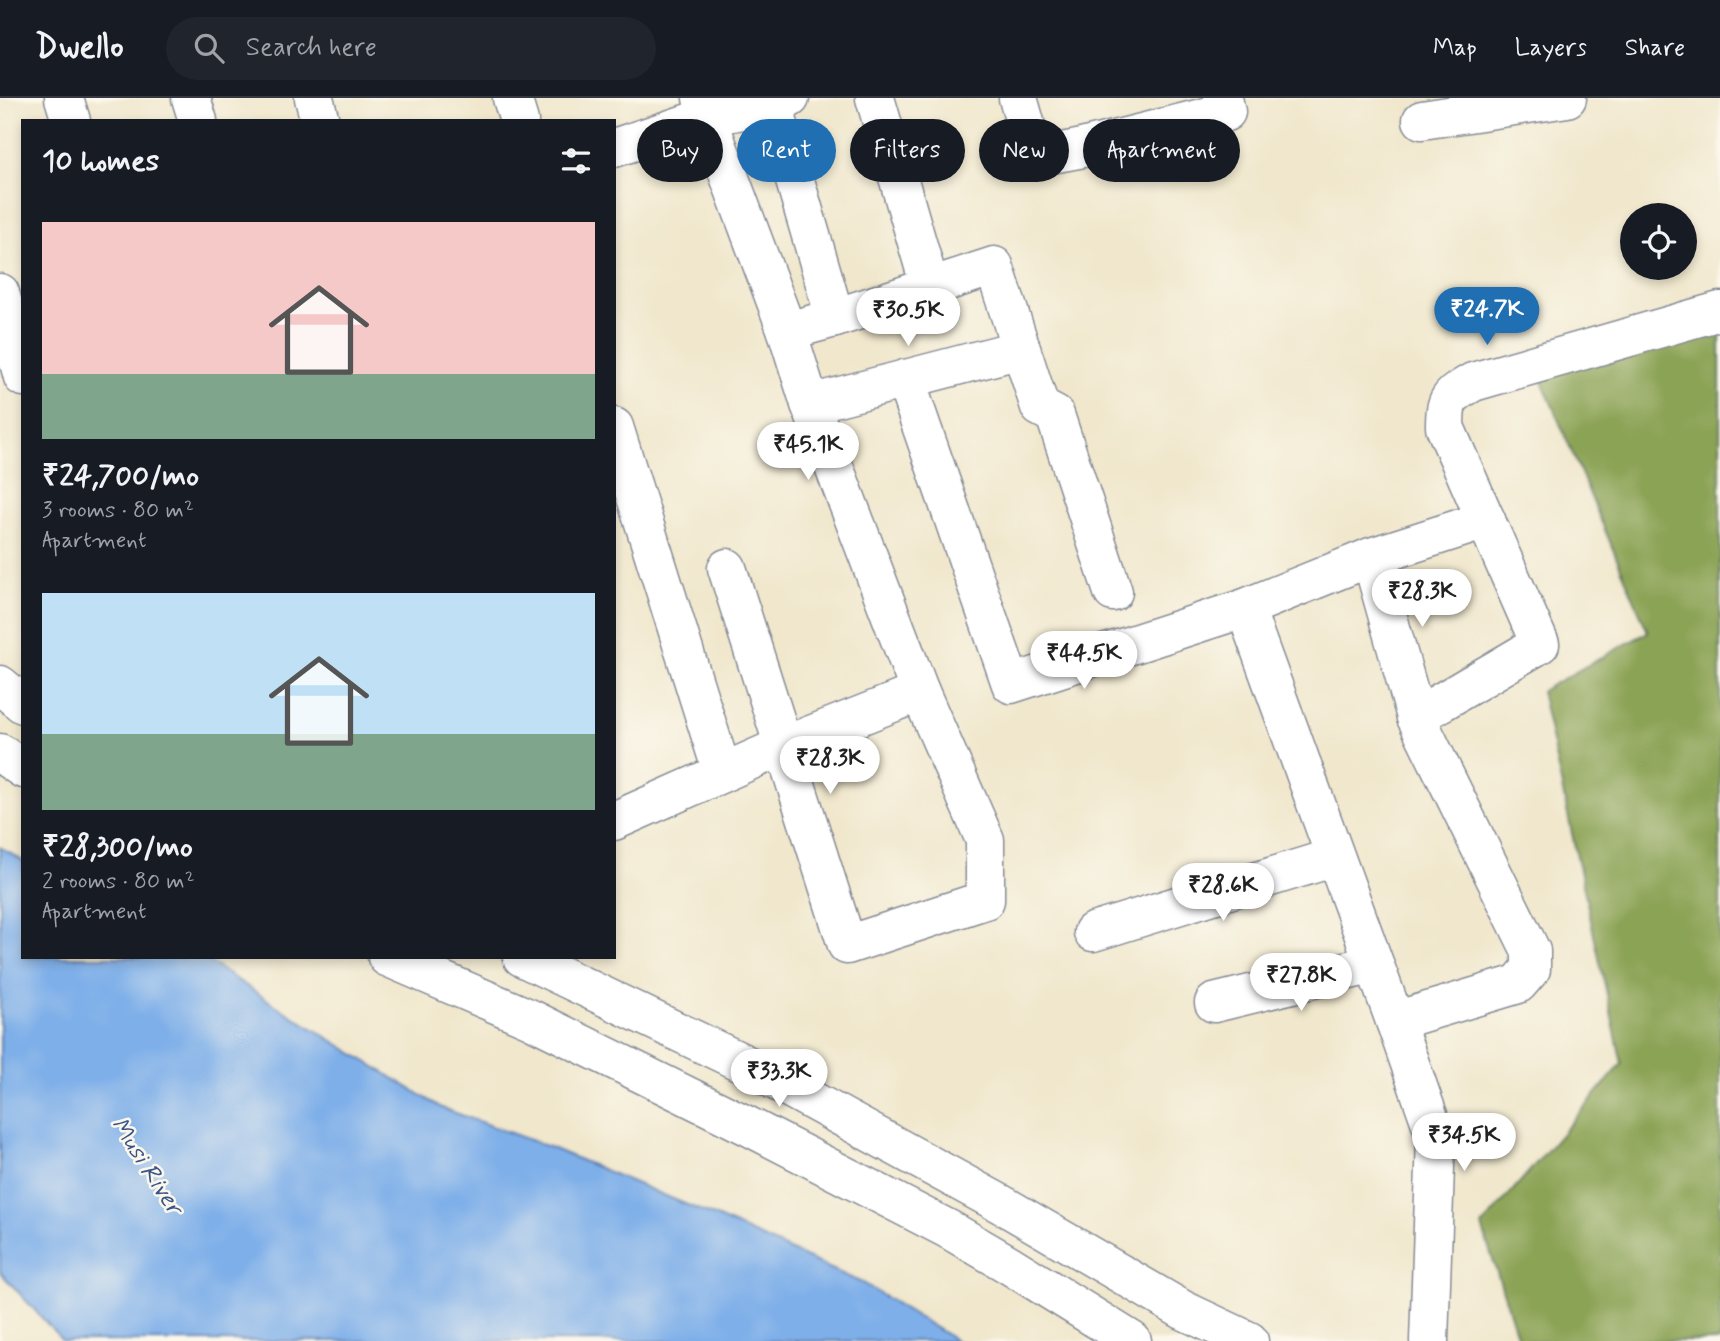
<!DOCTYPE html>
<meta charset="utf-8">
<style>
:root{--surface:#171b24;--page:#20242c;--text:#f1f3f6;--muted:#9ea1a6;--line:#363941;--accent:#1f6fb2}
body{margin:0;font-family:Mynerve,sans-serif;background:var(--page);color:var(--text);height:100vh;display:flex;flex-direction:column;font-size:26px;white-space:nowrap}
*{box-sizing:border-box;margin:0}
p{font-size:23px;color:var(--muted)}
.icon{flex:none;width:38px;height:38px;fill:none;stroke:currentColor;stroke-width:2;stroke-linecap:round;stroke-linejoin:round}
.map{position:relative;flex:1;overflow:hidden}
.details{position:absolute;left:21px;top:21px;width:595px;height:840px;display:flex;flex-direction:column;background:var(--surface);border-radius:0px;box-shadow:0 4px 10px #0003}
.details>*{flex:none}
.hud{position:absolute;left:637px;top:21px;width:665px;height:63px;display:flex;gap:14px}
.controls{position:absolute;left:1620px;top:105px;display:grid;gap:14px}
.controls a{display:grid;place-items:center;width:77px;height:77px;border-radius:50%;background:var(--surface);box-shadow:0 4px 10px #0003;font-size:35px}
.price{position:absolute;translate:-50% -60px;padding:0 16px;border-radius:24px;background:#fff;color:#222;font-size:23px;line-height:46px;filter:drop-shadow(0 2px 4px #0008)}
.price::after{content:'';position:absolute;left:50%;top:42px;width:21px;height:16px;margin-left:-10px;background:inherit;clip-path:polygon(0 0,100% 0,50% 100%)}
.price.on{background:var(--accent);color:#fff}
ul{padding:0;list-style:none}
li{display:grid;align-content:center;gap:14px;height:371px;padding:0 21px}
li span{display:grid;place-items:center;height:217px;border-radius:0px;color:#555}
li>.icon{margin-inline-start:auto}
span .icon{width:126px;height:126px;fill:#fffc;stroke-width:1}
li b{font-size:30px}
h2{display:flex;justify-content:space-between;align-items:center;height:84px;padding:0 21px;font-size:30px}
.tag{padding:0 24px;border-radius:32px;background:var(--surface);box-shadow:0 4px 10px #0003;font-size:24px;line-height:63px}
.tag.on{background:var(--accent);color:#fff}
header{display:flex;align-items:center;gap:42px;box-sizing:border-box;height:98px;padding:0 35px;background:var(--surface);border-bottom:2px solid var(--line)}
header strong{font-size:33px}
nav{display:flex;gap:38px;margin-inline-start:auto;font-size:24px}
.search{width:490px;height:63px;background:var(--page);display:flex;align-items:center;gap:18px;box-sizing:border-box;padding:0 24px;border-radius:38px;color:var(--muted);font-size:26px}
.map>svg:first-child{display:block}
.forest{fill:#8ba354;stroke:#536959;stroke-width:2}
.water{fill:#7eafe9;stroke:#4c6fa4;stroke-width:2}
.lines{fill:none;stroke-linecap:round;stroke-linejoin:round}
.minor-casing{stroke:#868b95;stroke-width:41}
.minor{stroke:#fff;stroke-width:38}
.labels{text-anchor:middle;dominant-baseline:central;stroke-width:5;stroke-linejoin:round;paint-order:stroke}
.water-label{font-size:24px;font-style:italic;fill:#395588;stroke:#fbf7ec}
</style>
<header>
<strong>Dwello</strong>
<div class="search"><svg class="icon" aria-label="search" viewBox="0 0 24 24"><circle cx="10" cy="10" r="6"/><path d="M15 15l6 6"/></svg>Search here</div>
<nav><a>Map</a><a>Layers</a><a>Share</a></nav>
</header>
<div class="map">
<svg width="1720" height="1243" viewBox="0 0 1720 1243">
<rect width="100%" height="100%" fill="#fbf7ec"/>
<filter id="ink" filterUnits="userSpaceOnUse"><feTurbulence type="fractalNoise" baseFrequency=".0143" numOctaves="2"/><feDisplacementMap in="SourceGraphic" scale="14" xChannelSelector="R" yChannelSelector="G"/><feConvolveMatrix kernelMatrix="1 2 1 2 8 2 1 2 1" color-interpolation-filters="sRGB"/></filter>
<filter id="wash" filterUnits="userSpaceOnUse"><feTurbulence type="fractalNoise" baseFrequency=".00686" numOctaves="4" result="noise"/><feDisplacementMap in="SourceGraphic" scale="28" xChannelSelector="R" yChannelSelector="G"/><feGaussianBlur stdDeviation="1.57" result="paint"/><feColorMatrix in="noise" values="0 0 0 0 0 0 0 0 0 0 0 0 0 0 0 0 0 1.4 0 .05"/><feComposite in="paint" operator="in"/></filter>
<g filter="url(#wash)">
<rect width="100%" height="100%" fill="#f0e7cc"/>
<polygon class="forest" points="1720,217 1720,1243 1519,1243 1482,1128 1622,966 1541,593 1648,534 1534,264"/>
<polygon class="water" points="0,749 23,763 23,859 202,859 283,912 442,1010 549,1049 716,1119 862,1185 957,1243 63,1243 0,1174"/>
</g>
<g filter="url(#ink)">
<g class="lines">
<g class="minor-casing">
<g id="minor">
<polyline points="64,0 71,23"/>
<polyline points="191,0 198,23"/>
<polyline points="314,0 320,23"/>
<polyline points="512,0 519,23"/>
<polyline points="702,0 707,19 787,233 810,306 920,594 985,742 985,802 847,847 727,470"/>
<polyline points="771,0 835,220"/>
<polyline points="1018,0 1035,59 1078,51 1226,14 1223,0"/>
<polyline points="1422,22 1567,0"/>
<polyline points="614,50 707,19 772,6 790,0"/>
<polyline points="930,189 994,168 1040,309 1055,317 1113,494"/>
<polyline points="0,195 23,279"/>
<polyline points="787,233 835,220 930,189 875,0"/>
<polyline points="905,281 1011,586 1245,510 1371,459 1486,422"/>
<polyline points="810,306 1021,251"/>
<polyline points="614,329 722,674"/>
<polyline points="1245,510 1395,923 1518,886 1531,871 1531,853 1416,619 1371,459"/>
<polyline points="0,587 23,606"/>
<path d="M1416 619 1540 546 1445 329C1445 300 1449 298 1473 284L1720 213"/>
<polyline points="0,655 23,671"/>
<polyline points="614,723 783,648 920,594"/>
<polyline points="1093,834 1335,759"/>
<polyline points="387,859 531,921 748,1028 948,1131 1008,1166 1132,1243"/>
<polyline points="522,859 747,967 1001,1106 1183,1212 1249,1243"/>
<polyline points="1214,905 1374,866"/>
<polyline points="1395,923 1436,1040 1429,1243"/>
</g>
</g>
<use href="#minor" class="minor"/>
</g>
</g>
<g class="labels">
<g class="water-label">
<text transform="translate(146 1068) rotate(57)">Musi River</text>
</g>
</g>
</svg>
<div class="controls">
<a><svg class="icon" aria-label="locate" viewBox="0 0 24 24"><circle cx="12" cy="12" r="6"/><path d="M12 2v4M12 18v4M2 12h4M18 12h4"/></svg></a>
</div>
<b class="price on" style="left:1487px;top:249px">₹24.7K</b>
<b class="price" style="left:908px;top:250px">₹30.5K</b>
<b class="price" style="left:808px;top:384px">₹45.1K</b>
<b class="price" style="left:1422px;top:531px">₹28.3K</b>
<b class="price" style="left:1084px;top:593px">₹44.5K</b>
<b class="price" style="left:830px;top:698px">₹28.3K</b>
<b class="price" style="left:1223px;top:825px">₹28.6K</b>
<b class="price" style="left:1301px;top:915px">₹27.8K</b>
<b class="price" style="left:779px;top:1011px">₹33.3K</b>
<b class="price" style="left:1464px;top:1075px">₹34.5K</b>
<div class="hud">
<a class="tag">Buy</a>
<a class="tag on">Rent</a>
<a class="tag">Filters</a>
<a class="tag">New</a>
<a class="tag">Apartment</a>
</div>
<section class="details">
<h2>10 homes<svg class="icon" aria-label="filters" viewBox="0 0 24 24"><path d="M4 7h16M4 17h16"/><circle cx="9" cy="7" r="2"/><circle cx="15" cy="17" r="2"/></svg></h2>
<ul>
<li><span style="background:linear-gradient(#f6c9c9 70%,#7fa58c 0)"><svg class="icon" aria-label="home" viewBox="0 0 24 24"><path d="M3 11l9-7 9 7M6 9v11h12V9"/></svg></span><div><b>₹24,700/mo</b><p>3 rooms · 80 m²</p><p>Apartment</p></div></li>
<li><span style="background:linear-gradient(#bfe0f5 65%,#7fa58c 0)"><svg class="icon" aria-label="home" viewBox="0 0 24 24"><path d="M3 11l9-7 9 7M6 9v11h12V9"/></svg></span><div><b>₹28,300/mo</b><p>2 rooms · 80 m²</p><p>Apartment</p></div></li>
</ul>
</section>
</div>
